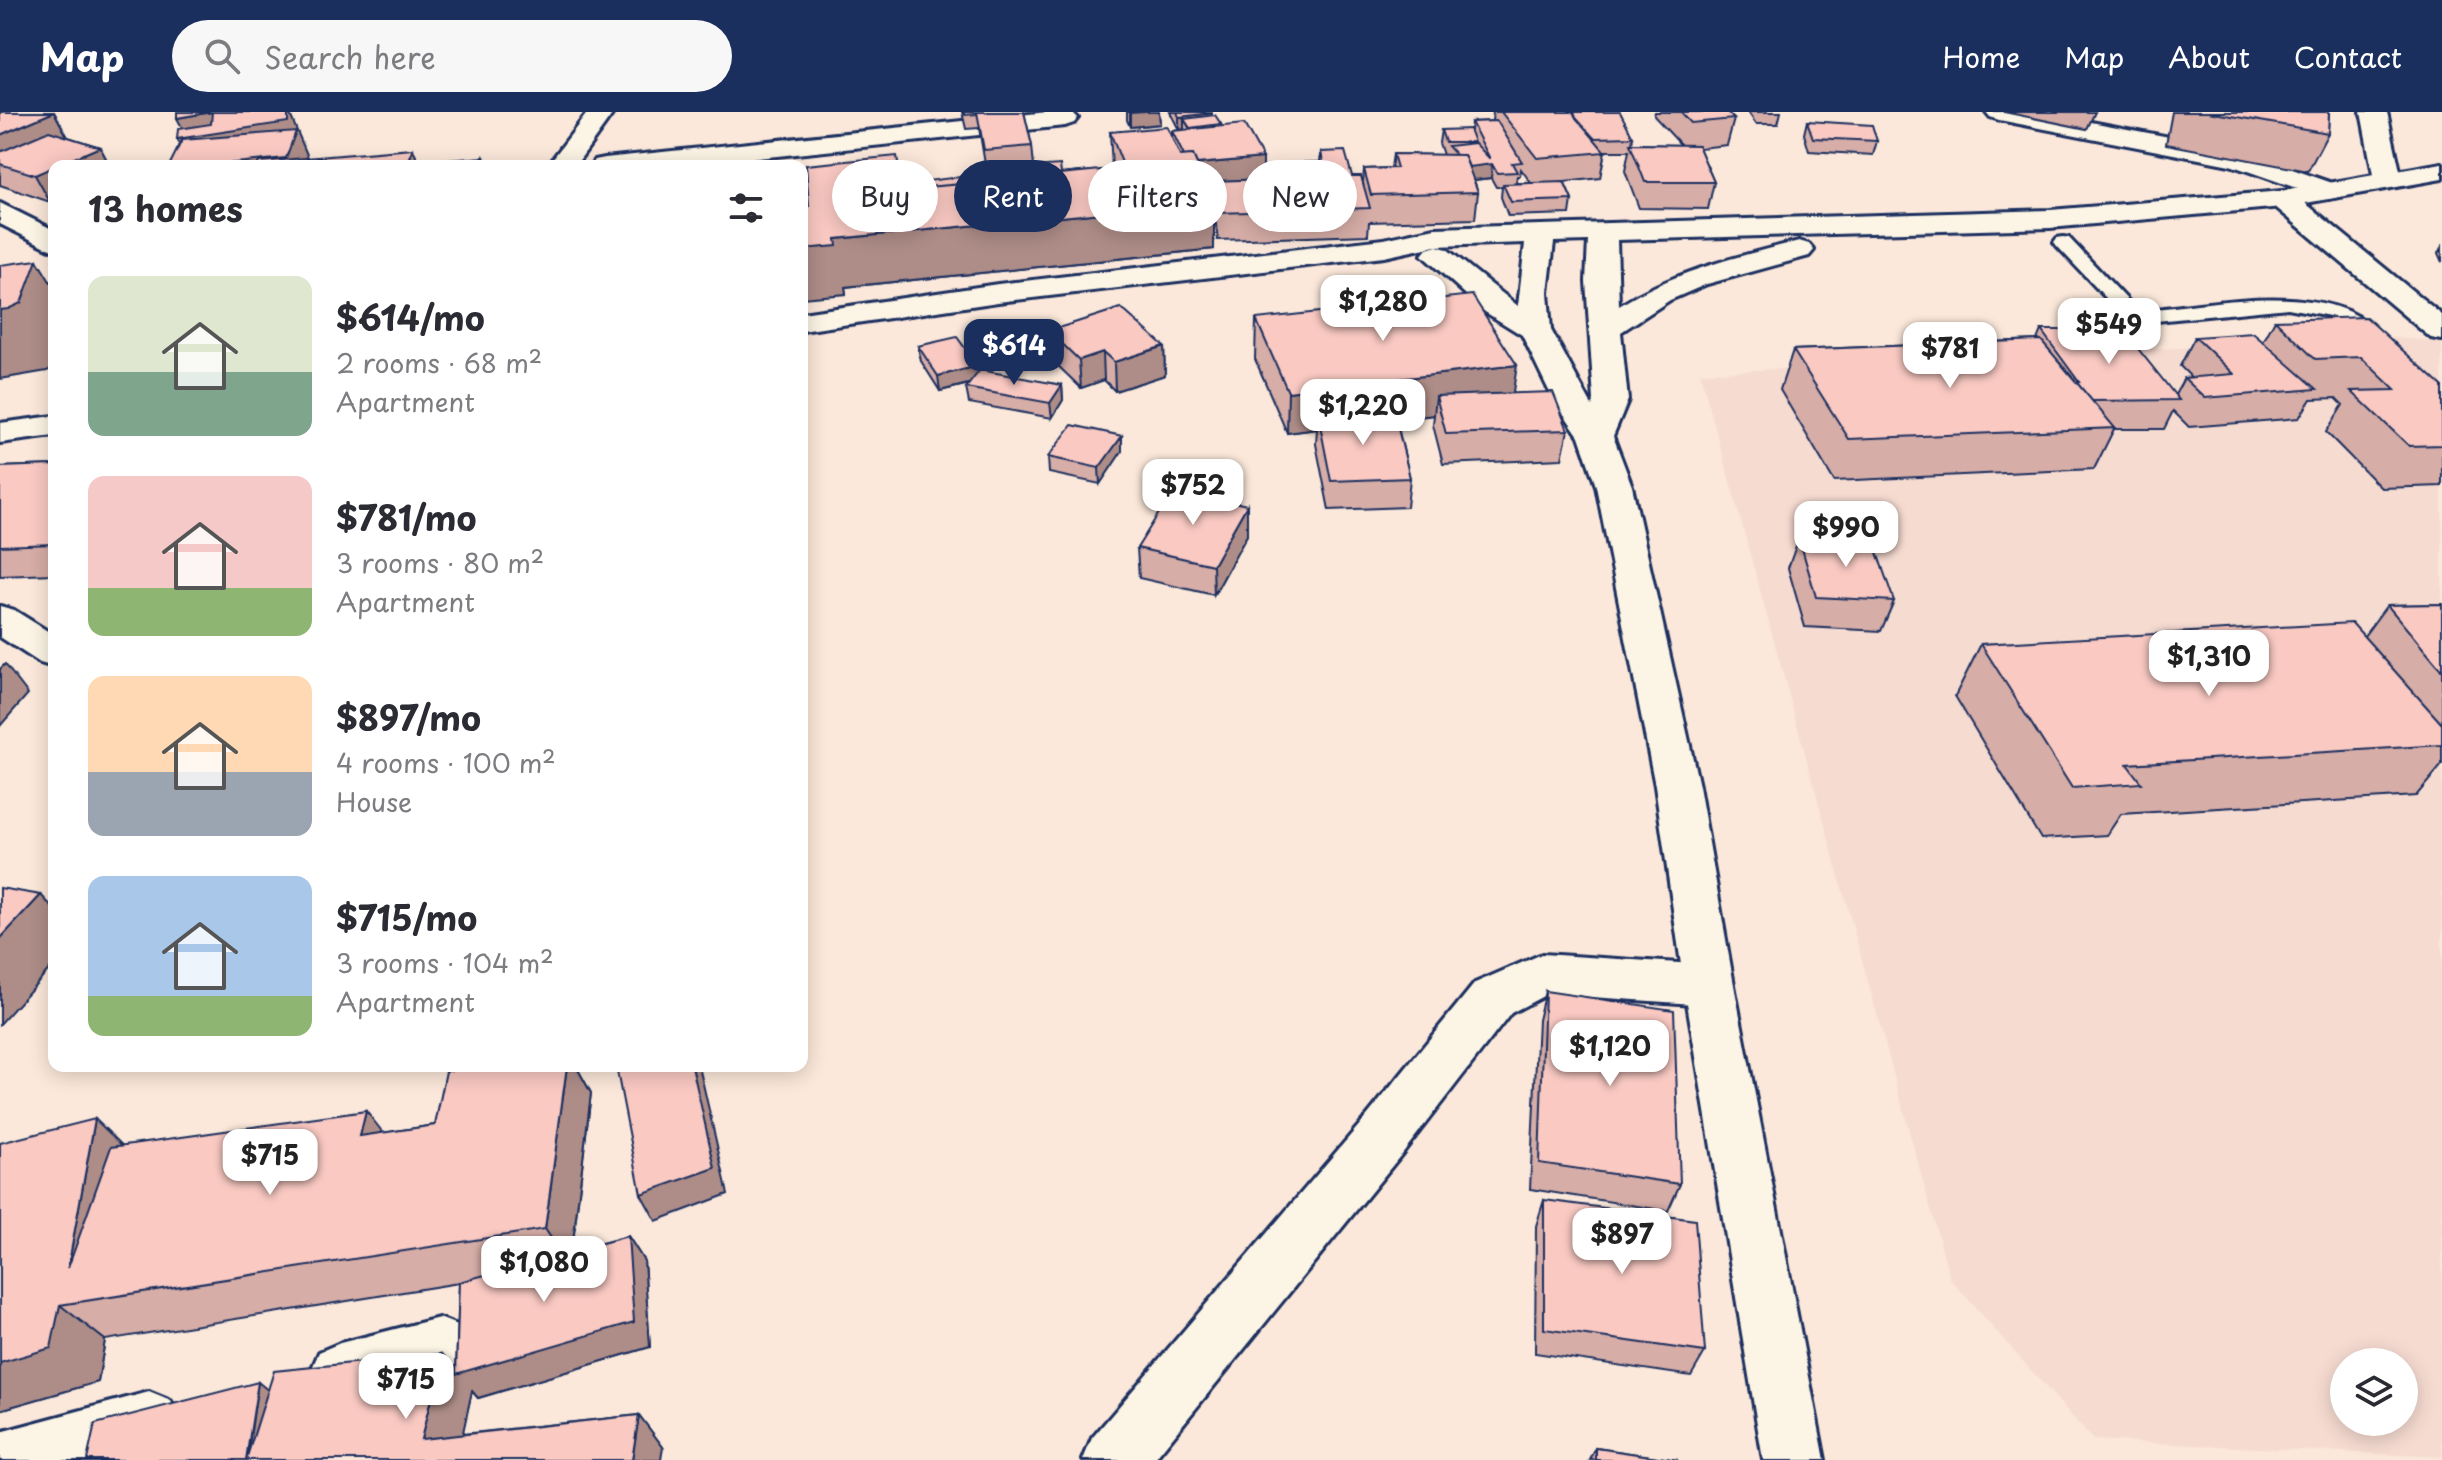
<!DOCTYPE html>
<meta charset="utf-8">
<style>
:root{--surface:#fff;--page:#f7f7f7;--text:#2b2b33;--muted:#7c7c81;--accent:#1b2f5e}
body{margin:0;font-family:"Playpen Sans",sans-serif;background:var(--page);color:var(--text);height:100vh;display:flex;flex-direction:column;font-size:30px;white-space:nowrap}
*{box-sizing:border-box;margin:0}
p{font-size:26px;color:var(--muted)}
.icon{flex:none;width:44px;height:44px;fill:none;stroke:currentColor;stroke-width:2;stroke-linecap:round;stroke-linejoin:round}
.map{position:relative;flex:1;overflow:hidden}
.side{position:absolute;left:48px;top:48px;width:760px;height:912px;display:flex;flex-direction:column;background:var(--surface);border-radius:16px;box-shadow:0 4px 20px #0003}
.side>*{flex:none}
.hud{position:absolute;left:832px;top:48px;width:760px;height:72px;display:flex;gap:16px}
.controls{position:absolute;left:2330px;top:1236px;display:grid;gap:16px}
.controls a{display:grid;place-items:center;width:88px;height:88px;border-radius:50%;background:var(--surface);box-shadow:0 4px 20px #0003;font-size:40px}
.price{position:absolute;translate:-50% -68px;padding:0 18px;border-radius:16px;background:#fff;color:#222;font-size:26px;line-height:52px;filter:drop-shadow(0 2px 4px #0008)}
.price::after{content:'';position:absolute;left:50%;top:48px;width:24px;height:18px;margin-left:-12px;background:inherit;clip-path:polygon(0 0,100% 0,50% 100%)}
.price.active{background:var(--accent);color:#fff}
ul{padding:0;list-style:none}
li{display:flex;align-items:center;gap:24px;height:200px;padding:0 40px}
li span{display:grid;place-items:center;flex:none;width:224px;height:160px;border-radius:16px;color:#555}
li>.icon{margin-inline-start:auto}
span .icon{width:96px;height:96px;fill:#fffc;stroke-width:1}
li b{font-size:34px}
h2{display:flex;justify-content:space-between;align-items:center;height:96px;padding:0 40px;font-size:34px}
.tag{padding:0 28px;border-radius:36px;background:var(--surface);box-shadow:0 4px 20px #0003;font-size:28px;line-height:72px}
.tag.active{background:var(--accent);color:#fff}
header{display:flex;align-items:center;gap:48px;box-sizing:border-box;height:112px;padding:0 40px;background:var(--accent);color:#fff}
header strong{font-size:38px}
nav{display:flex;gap:44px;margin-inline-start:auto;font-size:28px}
.search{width:560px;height:72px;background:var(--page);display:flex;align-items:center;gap:20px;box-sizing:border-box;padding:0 28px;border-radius:44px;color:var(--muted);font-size:30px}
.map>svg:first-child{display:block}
.built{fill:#f6dbd1;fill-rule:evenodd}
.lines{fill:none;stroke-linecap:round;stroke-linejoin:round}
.lane-casing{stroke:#1b2f5e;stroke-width:6}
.street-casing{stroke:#1b2f5e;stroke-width:6}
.secondary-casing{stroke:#1b2f5e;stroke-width:6}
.lane{fill:#fcf5e5;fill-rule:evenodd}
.street{fill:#fcf5e5;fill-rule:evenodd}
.secondary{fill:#fcf5e5;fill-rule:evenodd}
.wall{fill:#d6ada7;stroke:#1b2f5e;stroke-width:2;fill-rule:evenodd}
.shaded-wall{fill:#ae8d88;stroke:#1b2f5e;stroke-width:2}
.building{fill:#f9c9c2;stroke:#1b2f5e;stroke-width:2}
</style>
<header>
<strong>Map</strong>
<div class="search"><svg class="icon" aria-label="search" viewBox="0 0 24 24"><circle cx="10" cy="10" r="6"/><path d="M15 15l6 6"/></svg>Search here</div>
<nav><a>Home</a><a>Map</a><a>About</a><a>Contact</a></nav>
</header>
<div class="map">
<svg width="2442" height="1348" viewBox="0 0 2442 1348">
<rect width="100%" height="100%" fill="#fbe8da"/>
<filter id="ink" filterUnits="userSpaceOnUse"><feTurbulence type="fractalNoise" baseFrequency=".0125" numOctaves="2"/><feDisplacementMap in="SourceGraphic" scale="16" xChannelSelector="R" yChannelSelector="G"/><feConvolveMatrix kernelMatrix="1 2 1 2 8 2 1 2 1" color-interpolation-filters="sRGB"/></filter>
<g filter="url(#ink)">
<path class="built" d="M2387 225 2442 230V1345L2093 1328 1950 1167 1700 261ZM2344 1250H2404V1310H2344Z"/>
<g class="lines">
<g class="lane-casing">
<path id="lane" d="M2063 125 2069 126 2134 195 2146 198C2216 192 2334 164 2384 226L2382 230H2368L2335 205 2288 196 2146 210 2122 203 2057 134 2054 130 2057 126Z"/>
</g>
<g class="street-casing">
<g id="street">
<polygon points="588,0 614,0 575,54 547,54"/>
<polygon points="1048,0 1072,0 1078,6 1074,11 1065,14 682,54 591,54 595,48 605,46"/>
<polygon points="1986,0 2039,0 2237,38 2338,73 2342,79 2338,85 2328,87 2230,53 1999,8 1990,5"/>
<polygon points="2361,0 2387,0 2402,68 2398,74 2388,76 2378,74 2374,68"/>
<polygon points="2283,79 2293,81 2442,203 2442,228 2431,226 2273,93 2269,87 2273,81"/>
<polygon points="0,91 54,118 54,139 0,112"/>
<polygon points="0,494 14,498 54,523 54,555 40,551 0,525"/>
<polygon points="1542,842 1709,853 1726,859 1734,873 1726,887 1709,893 1547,882 1511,901 1405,1038 1154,1348 1083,1348 1092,1326 1367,1004 1475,871"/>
<polygon points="439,1206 460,1214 469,1235 460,1256 340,1291 319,1282 310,1261 319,1240 340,1231"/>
<polygon points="149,1280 171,1289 180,1311 171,1333 125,1348 0,1348 0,1320"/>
</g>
</g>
<g class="secondary-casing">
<g id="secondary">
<path d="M2442 51V67L2283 95 2050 116 1617 128 1619 194C1674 159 1736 145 1799 129L1809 132 1814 138 1809 144 1707 172 1670 188 1621 220 1628 288 1613 324 1632 374 1699 674 1734 873 1825 1348H1763L1684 873 1655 674 1596 374 1579 324 1552 285 1522 223 1485 200 1422 143 1427 137 1437 134 1447 137 1518 194 1525 131 1435 134 1384 145 998 190 802 219V201L998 172 1384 127 1435 116 2050 98 2283 79ZM1588 129 1586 169 1594 288 1592 294 1551 218 1548 181 1554 130Z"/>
<polygon points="54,304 54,324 0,331 0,311"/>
</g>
</g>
<use href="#lane" class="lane"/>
<use href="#street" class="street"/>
<use href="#secondary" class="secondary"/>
</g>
<g class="wall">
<polygon points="0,0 54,0 68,25 100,35 110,54 54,54 50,90 0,73"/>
<path d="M962 0H1024L1032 34 1034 54 1061 62 1112 57 1110 20 1172 26V19L1179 18 1170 0H1212V4L1221 14 1263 46V67L1293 66V51L1320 50 1321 40 1352 64 1363 70 1364 57 1391 56 1393 42 1443 43 1439 31 1441 18H1470L1471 10 1492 9 1493 0H1572L1573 2 1574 0 1633 25 1632 32 1681 33 1654 4 1655 0H1727L1734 7 1727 33 1699 36 1714 70 1708 97 1639 96 1625 59 1629 39H1605L1600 66 1564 70 1572 88 1570 102 1508 104 1501 85 1502 75H1496L1491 66 1474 68 1478 80 1475 107 1369 110 1368 123 1218 128 1214 97V137L845 175 846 182 807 94 901 72H962L1005 68 1004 63 987 64 979 16 966 17ZM1521 57 1531 71H1516L1517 64H1520ZM1213 77V89L1208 78Z"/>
<polygon points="1127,0 1159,0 1160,12 1130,15 1127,8"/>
<polygon points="1748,0 1781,0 1778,12 1756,12"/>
<polygon points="2004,0 2095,0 2087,17"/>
<polygon points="2172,0 2329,0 2328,21 2308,59 2166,32"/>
<polygon points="1807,9 1877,29 1873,43 1809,39 1804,22"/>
<polygon points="2442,134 2442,150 2438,141"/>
<polygon points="1256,207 1513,282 1568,318 1562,347 1443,352 1433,313 1434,303 1396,307 1410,366 1407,395 1329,398 1316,332 1317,317 1287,321 1255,247"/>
<polygon points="2275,208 2442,274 2442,374 2381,376 2326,320 2343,293 2336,286 2311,287 2299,306 2189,315 2173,299 2164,317 2114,317 2094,357 1834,369 1780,278 1793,238 2037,228 2041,218 2175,283 2184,266 2191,265 2180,254 2195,225 2263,230"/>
<polygon points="1049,219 1164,234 1165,263 1115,279 1104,268 1081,276 1052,248"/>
<polygon points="918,234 978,254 979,260 1062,273 1063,288 1052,306 969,291 966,276 970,272 940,279 921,249"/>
<polygon points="1122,324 1122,339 1100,372 1049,361 1048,345"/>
<polygon points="54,353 54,462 0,464 0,355"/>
<polygon points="1247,393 1247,423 1214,483 1139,466 1137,436"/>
<polygon points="1799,426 1894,489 1881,519 1805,515 1788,456"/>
<polygon points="2442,492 2442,653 2416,684 2121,702 2107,723 2041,727 1955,584 1981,532 2364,524 2387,493"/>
<polygon points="1545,879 1680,1072 1668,1099 1530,1077 1538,908"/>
<polygon points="481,954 576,954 591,981 572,1139 628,1124 644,1149 650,1235 478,1286 472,1279 462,1322 639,1303 663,1335 87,1348 268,1278 442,1242 456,1257 459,1171 105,1228 98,1270 0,1298 0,1031 123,1034 383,1021 435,1013"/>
<polygon points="1544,1088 1705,1240 1691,1264 1535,1241 1536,1114"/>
<polygon points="1596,1336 1678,1348 1590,1348"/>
</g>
<g class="shaded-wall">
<polygon points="54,0 68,26 0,52 0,23"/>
<polygon points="212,0 289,0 308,45 305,54 190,53 177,27 187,25 177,6"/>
<polygon points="1145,0 1159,0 1160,12 1130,15 1130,1"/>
<polygon points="1212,1 1213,13 1221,12 1221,26 1190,17 1184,7 1184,17 1179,18 1179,5"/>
<polygon points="100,35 110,54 55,54"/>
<polygon points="413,37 420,54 408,51"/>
<polygon points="484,45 488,54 482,54"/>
<polygon points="1263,46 1263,72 1213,69 1213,77 1189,80 1188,53"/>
<polygon points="1492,52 1491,66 1464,69 1466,55"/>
<polygon points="54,54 54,88 50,90 35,63"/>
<polygon points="1214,90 1214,137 845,175 846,182 802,186 802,137 836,127"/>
<polygon points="37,148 54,176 54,255 47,259 0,267 0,198"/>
<polygon points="1164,234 1165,263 1115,279 1114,250"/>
<polygon points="1103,240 1104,268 1081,276 1079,248"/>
<polygon points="1517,253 1511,293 1436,284 1434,303 1321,317 1318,303 1317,317 1287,321 1288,280"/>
<polygon points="978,254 980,269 940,279 938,264"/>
<polygon points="1062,273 1063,288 1052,306 1050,291"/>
<polygon points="1122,324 1122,339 1100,372 1099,356"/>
<polygon points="1247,393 1247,423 1214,483 1213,453"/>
<polygon points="5,552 28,582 0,614 0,557"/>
<polygon points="41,783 54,797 54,852 0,912 0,827"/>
<polygon points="567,954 576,954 591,981 570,1154 545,1117"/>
<polygon points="692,954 699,954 728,1082 656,1109 641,1082"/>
<polygon points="366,999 396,1037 360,1024"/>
<polygon points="95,1007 135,1046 68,1156"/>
<polygon points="628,1124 644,1149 650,1235 478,1286 472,1279 457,1348 421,1327 442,1242 460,1261"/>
<polygon points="60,1193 105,1228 98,1270 0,1298 0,1251"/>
<polygon points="258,1270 286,1293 247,1348"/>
<polygon points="639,1303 663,1335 661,1348 632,1348"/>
</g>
<g class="building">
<polygon points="0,0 54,0 0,23"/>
<polygon points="177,0 288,0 288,10 177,27 178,17 211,12 212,0 177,6"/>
<polygon points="964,0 977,0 977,2 964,3"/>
<polygon points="977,0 1024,0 1032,34 984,38"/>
<polygon points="1177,0 1212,0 1212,1 1179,5"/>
<polygon points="1501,0 1572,0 1605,40 1537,46"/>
<polygon points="1574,0 1620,0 1633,25 1594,26 1576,6"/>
<polygon points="1681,0 1727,0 1734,7 1691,11"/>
<polygon points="2208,0 2329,0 2328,21"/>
<polygon points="1215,3 1221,12 1190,16 1184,7"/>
<polygon points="1497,9 1522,50 1512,51 1517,60 1497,61 1492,52 1469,55 1464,43 1456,43 1448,34 1475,31 1490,47 1471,10"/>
<polygon points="1807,9 1872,13 1877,29 1813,26"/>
<polygon points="1244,12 1263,46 1197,52 1193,43 1184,44 1172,19"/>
<polygon points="1167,15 1180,44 1193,43 1214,90 836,127 837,134 802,137 802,94 809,94 806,53 897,44 902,77 1124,56 1110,20"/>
<polygon points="1469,17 1474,30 1445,30 1441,18"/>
<polygon points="49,19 100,35 35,63 0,52 0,40"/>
<polygon points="296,19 286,46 205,54 169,54 182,28"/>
<polygon points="1630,32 1698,33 1714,70 1645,70"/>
<polygon points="413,37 408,51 484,45 482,54 257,54 259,50"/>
<polygon points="1345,39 1352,64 1361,64 1370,96 1218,101 1213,69 1296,66 1293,51 1323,50 1321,40"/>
<polygon points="1393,42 1464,43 1478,80 1371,83 1364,57 1397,56"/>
<polygon points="1060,53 1061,62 1005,68 1004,57"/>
<polygon points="960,65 962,72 902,77 901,72"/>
<polygon points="802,69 807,94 802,94"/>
<polygon points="1564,70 1572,88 1511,90 1503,72"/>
<polygon points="37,148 21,191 8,197 0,198 0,153"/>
<polygon points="1472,183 1517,253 1288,280 1256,207"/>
<polygon points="1121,196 1164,234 1114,250 1103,240 1079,248 1049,219"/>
<polygon points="2366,205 2442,274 2442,333 2409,334 2351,279 2395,278 2361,245 2315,247 2275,208"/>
<polygon points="2041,218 2123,218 2179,288 2092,289 2076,270 2079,270"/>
<polygon points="2253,221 2317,277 2205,286 2184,266 2234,262 2195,225"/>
<polygon points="957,225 978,254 938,264 918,234"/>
<polygon points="2041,228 2115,316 1849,327 1793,238"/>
<polygon points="980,258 1062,273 1050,291 966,276"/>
<polygon points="1553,280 1568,318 1446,322 1436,284"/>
<polygon points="1394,300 1410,366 1331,369 1318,303"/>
<polygon points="1072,313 1122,324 1099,356 1048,345"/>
<polygon points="54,353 54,432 0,434 0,355"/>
<polygon points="1174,377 1247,393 1213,453 1137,436"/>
<polygon points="1799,426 1873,429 1894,489 1816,485"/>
<polygon points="2442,492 2442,559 2387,493"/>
<polygon points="2352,511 2442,612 2442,633 2127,652 2141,671 2072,676 1981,532"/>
<polygon points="0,776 41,783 0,827"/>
<polygon points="1545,879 1674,898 1680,1072 1539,1051"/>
<polygon points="481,954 567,954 545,1117 60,1193 51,1236 0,1251 0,1031 95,1007 68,1156 111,1035 366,999 360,1024 435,1013 446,959"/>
<polygon points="616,954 692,954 715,1056 641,1082"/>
<polygon points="1544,1088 1695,1108 1705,1240 1544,1217"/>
<polygon points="628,1124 634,1210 456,1262 459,1170"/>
<polygon points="442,1242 421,1327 639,1303 632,1348 246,1348 274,1259"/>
<polygon points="258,1270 246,1348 87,1348 95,1312"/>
<polygon points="1596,1336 1678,1348 1596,1348"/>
</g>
</g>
</svg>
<div class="controls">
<a><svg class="icon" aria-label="layers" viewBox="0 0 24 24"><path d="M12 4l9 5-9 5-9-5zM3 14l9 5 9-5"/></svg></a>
</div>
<b class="price" style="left:1383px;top:231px">$1,280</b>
<b class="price" style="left:2109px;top:254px">$549</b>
<b class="price active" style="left:1014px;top:275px">$614</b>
<b class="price" style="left:1950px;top:278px">$781</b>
<b class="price" style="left:1363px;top:335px">$1,220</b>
<b class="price" style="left:1193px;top:415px">$752</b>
<b class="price" style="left:1846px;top:457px">$990</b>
<b class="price" style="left:2209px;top:586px">$1,310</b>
<b class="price" style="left:1610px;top:976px">$1,120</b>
<b class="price" style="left:270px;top:1085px">$715</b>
<b class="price" style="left:1622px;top:1164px">$897</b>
<b class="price" style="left:544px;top:1192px">$1,080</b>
<b class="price" style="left:406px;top:1309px">$715</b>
<div class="hud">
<a class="tag">Buy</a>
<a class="tag active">Rent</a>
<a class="tag">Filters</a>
<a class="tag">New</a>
</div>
<section class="side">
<h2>13 homes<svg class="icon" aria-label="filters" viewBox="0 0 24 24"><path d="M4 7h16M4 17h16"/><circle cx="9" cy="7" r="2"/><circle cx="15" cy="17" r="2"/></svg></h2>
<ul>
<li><span style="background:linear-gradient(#dfe7d0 60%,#7fa58c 0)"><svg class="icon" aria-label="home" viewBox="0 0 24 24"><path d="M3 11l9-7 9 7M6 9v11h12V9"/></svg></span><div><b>$614/mo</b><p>2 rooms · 68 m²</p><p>Apartment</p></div></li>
<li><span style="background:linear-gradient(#f6c9c9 70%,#8fb573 0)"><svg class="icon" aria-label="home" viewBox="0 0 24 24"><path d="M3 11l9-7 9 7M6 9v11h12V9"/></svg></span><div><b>$781/mo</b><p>3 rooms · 80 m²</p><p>Apartment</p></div></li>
<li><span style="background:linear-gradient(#ffd9b3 60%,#9aa5b1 0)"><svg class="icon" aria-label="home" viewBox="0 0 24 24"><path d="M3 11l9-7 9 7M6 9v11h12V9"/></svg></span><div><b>$897/mo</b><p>4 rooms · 100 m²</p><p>House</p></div></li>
<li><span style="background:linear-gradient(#a9c7e8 75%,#8fb573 0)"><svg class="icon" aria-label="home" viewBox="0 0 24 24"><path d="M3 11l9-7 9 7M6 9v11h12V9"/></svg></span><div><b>$715/mo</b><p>3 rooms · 104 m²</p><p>Apartment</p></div></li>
</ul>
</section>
</div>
